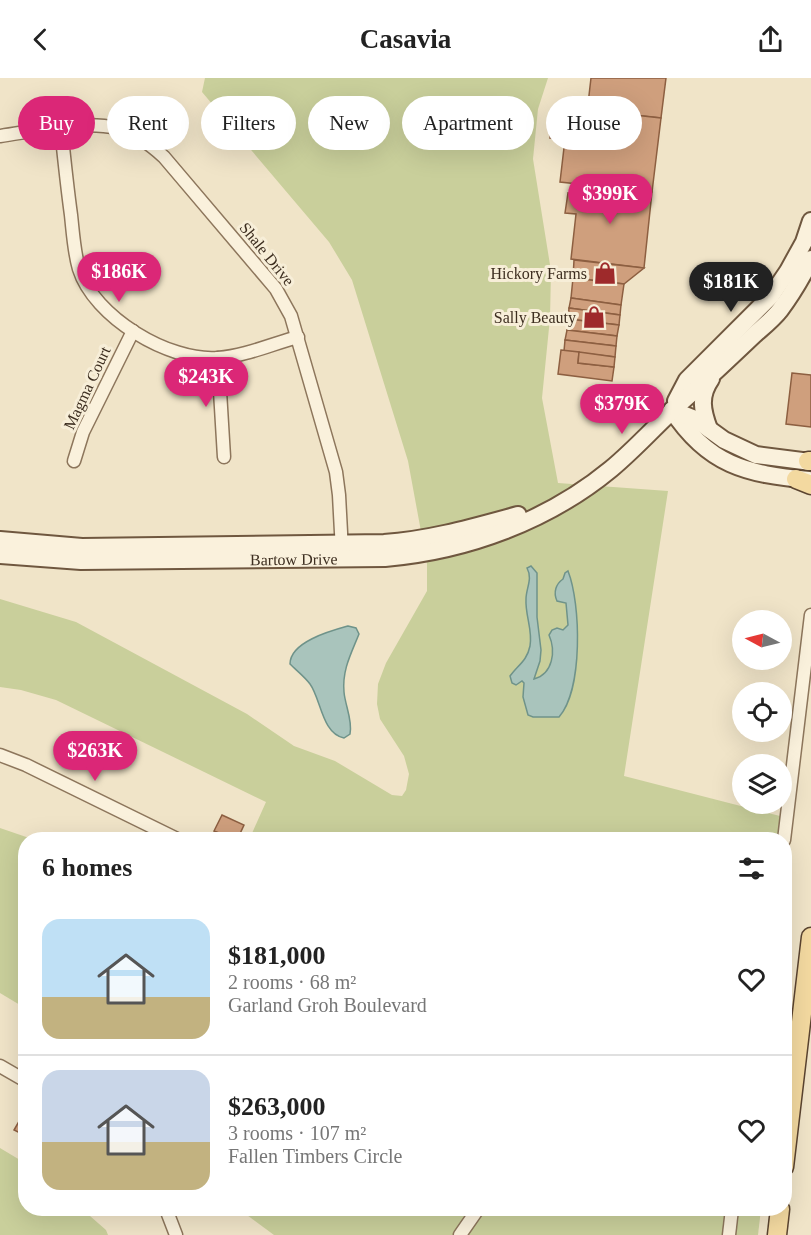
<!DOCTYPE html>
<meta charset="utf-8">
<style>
:root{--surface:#fff;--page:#f2f2f2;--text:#222;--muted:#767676;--line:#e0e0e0;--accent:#db2777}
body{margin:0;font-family:Georgia,serif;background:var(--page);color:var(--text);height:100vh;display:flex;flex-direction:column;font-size:22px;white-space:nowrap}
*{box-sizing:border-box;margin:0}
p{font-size:20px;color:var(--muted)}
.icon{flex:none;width:33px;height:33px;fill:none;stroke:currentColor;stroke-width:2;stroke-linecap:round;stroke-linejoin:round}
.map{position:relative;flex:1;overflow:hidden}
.details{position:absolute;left:18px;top:754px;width:774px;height:384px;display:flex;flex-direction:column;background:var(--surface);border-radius:24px;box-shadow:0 6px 24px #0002}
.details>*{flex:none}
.banner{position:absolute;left:18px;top:18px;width:776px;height:54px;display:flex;gap:12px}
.needle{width:39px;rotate:277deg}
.fabs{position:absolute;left:732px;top:532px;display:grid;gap:12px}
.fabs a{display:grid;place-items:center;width:60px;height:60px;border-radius:50%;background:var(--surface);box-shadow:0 6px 24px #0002;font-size:30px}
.price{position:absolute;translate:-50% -51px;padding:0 14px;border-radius:21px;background:var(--accent);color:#fff;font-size:20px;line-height:39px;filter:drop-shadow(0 2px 3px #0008)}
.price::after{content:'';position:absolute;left:50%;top:36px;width:18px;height:14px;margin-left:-9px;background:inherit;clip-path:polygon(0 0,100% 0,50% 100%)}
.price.on{background:#222;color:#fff}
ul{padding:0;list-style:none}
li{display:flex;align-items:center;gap:18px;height:150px;padding:0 24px}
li+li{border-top:2px solid var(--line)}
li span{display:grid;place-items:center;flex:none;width:168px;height:120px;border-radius:18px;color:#555}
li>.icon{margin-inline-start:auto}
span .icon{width:72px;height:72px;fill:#fffc;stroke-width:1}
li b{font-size:26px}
h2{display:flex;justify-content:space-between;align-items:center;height:72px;padding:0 24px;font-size:26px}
.tag{padding:0 21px;border-radius:27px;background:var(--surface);box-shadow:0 6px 24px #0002;font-size:21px;line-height:54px}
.tag.on{background:var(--accent);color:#fff}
header{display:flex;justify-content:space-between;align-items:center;height:78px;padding:0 24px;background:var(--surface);font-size:27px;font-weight:800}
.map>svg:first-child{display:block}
.green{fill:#c9cf9b}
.water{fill:#a9c4bc;stroke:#6f938a;stroke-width:1.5}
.building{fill:#cf9f7d;stroke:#8d5f41;stroke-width:1.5}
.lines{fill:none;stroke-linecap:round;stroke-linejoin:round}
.street-casing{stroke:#8d765c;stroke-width:15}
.secondary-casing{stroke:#6f573f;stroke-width:20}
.primary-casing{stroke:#5b4430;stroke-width:21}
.street{stroke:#faf1dc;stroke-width:12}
.secondary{stroke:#faf1dc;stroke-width:16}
.primary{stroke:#f3d9a0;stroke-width:18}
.labels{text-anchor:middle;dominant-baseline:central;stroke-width:6;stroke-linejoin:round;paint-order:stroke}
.street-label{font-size:16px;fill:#3d2e20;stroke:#f7eed8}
.poi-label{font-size:16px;fill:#3d2e20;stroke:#f7eed8;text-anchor:end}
</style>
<header><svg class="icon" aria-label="back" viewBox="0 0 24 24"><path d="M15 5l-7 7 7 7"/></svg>Casavia<svg class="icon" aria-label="share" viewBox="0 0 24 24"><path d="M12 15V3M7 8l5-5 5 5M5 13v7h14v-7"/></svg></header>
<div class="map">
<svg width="811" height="1157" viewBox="0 0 811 1157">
<rect width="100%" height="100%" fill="#f0e4c8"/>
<g class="green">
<polygon points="205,0 548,0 538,31 533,81 551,193 550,240 542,320 558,405 668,413 624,698 780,738 778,762 249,762 266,724 56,622 21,612 0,609 0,521 76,544 247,636 294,668 335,683 392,717 402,718 406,712 409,696 404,678 380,641 377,626 378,606 386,585 427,513 427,486 408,383 352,202 329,164 202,14"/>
<polygon points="0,750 35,762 26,762 25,930 0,915"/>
<polygon points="0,1070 25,1085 26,1131 82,1131 106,1152 108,1157 0,1157"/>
<polygon points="239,1131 761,1131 758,1157 274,1157"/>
</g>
<g class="water">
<path d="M531 488 537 495V539L541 572 540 583 534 601C553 596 556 573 549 557L552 552 557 550 563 552 568 547 566 525 557 523C553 514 556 506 563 501L565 495 568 493C581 526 583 612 559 639H533L528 637 523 619 524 605 522 603 516 607 512 605 510 598C518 587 527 583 530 568 533 553 525 537 526 521 526 510 533 501 527 490Z"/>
<path d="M348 548 356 550 359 556C351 576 342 592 344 614 345 627 353 643 350 656L344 660C322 656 321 621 310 606 305 599 296 592 290 586 290 564 330 553 348 548Z"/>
</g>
<g class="building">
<polygon points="591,0 666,0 661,40 575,31 576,27 588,26"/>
<polygon points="554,28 661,40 652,114 560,104 565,61 550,60"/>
<polygon points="579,106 652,114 644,190 571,181 576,136 565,135 568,115 578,117"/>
<polygon points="574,182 644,190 624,206 573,200"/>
<polygon points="573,200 624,206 621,227 571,220"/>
<polygon points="571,220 621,227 620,237 569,230"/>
<polygon points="569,230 620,237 619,247 568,241"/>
<polygon points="568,241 619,247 617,258 567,252"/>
<polygon points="567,252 617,258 616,268 565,262"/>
<polygon points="565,262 616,268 615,279 564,273"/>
<polygon points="561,272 579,274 578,285 614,289 612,303 558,296"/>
<polygon points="579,274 615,279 614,289 578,285"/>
<polygon points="792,295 811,297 811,349 786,346"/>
<polygon points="222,737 244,747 237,762 214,753"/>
<polygon points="25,1033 26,1034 26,1058 14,1052"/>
</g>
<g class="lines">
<g class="street-casing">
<g id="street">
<path d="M61 50C64 79 67 108 71 137 73 155 74 174 79 191 94 239 169 284 218 280 245 278 272 266 298 259"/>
<path d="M0 58C35 53 83 42 117 50 135 55 151 67 164 79L276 211 291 238 336 394 339 417 342 473"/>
<polyline points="218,280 224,379"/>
<polyline points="74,383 83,354 133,253"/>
<polyline points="0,677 26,687 179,762"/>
<polyline points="784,762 811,537"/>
<polyline points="0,988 26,1003"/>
<polyline points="166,1131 176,1157"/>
<polyline points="460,1157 478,1131"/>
<polyline points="729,1157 732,1131"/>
</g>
</g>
<g class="secondary-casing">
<g id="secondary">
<polyline points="676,323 687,302 771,218 788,193 804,164 811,143"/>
<path d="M672 332C708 387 746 396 809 402"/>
<polyline points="672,332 695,341 724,362 756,377 811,384"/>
<path d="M709 351C702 332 699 318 711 301"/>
<path d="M0 462 82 469 384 465C430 462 474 449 518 437"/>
<path id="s1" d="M0 477 81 483 385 480C467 473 548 443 611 391 640 367 665 337 694 313 714 295 734 276 754 257 763 249 773 241 780 232 792 216 802 199 811 181"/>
</g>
</g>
<g class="primary-casing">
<g id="primary">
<polyline points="808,383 811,383"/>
<polyline points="796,401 811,407"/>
<polyline points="784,1089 811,859"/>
<polyline points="777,1157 780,1131"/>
</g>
</g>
<use href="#street" class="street"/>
<use href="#secondary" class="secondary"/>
<use href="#primary" class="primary"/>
</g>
<defs>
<g id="shop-bare" transform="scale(1.8)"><path d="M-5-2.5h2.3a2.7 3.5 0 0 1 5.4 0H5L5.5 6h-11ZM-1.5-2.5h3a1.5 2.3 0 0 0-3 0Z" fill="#9e2a2b" stroke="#f7eed8" stroke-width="2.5" paint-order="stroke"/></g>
</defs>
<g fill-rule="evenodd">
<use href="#shop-bare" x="605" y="195"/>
<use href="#shop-bare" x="594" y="239"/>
</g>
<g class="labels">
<g class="street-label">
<text transform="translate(267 176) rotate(51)">Shale Drive</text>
<text transform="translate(87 310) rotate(-65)">Magma Court</text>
<text stroke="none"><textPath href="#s1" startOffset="294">Bartow Drive</textPath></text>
</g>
<g class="poi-label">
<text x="587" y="195">Hickory Farms</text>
<text x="576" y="239">Sally Beauty</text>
</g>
</g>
</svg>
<div class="fabs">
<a><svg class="needle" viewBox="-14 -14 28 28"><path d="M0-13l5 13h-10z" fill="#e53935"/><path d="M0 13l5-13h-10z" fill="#767676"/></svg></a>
<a><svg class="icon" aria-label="locate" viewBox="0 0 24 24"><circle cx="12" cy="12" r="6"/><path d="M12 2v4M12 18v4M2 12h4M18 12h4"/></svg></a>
<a><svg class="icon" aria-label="layers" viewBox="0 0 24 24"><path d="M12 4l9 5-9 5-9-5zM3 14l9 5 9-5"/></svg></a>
</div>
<b class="price" style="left:610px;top:147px">$399K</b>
<b class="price" style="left:119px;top:225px">$186K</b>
<b class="price on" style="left:731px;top:235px">$181K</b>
<b class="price" style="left:206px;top:330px">$243K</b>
<b class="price" style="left:622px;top:357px">$379K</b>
<b class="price" style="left:95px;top:704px">$263K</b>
<div class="banner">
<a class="tag on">Buy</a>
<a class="tag">Rent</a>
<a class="tag">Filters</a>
<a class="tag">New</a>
<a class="tag">Apartment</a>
<a class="tag">House</a>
</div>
<section class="details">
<h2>6 homes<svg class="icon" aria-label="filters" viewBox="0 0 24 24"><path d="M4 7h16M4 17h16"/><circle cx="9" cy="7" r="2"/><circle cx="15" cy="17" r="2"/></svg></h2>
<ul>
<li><span style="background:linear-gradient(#bfe0f5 65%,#c2b280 0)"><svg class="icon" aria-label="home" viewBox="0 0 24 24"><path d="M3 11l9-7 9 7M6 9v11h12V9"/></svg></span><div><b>$181,000</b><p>2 rooms · 68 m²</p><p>Garland Groh Boulevard</p></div><svg class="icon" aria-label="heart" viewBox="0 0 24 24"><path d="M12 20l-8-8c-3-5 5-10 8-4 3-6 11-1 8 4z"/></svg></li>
<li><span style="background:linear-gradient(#c9d6e8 60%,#c2b280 0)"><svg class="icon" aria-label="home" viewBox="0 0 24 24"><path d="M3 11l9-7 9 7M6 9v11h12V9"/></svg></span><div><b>$263,000</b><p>3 rooms · 107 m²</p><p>Fallen Timbers Circle</p></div><svg class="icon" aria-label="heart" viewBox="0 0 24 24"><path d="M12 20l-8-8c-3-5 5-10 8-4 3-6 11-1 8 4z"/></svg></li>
</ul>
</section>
</div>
